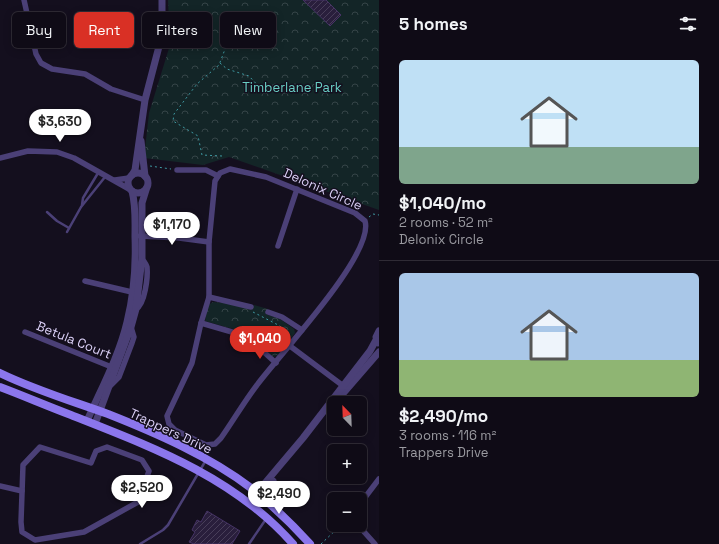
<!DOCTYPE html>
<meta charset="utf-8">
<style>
:root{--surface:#0f0b16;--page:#1d1923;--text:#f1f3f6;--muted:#9b9ba1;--line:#2f2b35;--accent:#d93025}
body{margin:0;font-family:"Space Grotesk",sans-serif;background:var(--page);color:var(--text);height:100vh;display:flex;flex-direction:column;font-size:15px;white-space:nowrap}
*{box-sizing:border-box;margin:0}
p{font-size:13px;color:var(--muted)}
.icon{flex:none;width:22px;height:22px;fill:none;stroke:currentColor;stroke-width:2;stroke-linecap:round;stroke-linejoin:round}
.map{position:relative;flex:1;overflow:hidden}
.panel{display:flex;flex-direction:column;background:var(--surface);width:340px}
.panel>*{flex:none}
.hud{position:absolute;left:12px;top:12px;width:307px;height:36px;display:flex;gap:8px}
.needle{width:26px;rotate:337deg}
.fabs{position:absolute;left:327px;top:396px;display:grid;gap:8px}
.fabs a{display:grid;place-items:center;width:40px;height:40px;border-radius:6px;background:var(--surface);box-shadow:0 2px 10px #0003,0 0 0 1px var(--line);font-size:20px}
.price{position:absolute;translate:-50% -34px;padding:0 9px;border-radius:14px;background:#fff;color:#222;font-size:13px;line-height:26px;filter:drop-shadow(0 1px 2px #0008)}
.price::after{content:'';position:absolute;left:50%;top:24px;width:12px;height:9px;margin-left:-6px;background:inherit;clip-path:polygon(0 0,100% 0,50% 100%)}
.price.current{background:var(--accent);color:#fff}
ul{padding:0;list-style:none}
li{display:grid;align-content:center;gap:8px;height:212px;padding:0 20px}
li+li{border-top:1px solid var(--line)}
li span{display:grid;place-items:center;height:124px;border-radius:6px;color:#555}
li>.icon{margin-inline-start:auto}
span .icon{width:72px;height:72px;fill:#fffc;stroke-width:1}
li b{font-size:17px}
h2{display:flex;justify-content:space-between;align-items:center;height:48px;padding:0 20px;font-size:17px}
.tag{padding:0 14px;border-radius:6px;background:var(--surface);box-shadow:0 2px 10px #0003,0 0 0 1px var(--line);font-size:14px;line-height:36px}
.tag.current{background:var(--accent);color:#fff}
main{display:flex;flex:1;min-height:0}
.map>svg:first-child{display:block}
.park{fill:url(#park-crowns)}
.building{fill:url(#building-hatch);stroke:#453365}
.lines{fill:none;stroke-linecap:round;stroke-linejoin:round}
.path{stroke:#3e99a2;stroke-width:1;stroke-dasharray:2 3;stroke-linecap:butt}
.service{stroke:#4b4077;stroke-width:2.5}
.minor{stroke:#4b4077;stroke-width:5.5}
.tertiary{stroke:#4b4077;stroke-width:7}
.secondary{stroke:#8b76ec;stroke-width:8}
.labels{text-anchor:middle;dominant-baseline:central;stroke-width:3;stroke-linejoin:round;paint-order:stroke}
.park-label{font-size:13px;fill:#69cec4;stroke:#140f1e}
.street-label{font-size:13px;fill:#ddd2f9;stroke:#140f1e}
</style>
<main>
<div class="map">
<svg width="379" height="544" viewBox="0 0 379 544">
<defs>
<pattern id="park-crowns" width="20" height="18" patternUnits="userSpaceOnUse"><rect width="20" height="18" fill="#132527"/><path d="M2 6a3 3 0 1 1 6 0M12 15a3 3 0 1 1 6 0" fill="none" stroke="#354447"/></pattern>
<pattern id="building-hatch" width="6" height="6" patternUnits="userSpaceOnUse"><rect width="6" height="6" fill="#291e3c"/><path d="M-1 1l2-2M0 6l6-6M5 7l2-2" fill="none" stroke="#483e59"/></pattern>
</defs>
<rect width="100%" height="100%" fill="#140f1e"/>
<g class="park">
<polygon points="168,0 379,0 379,210 229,157 203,165 144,158 149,113 170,45"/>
<polygon points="213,302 233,304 252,310 254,305 268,309 266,314 280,319 294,329 295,333 278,355 274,357 257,343 252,347 234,339 237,330 205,321 208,305"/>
</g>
<g class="building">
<polygon points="303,0 326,0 341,15 330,26"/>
<polygon points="207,511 240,531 232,544 194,544 189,542 195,532 192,530 197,520 201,522"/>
</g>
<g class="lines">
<g class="path">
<polyline points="220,63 227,69 249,76 263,91"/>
<polyline points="222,156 202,155 198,136 173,121 174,114 197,84 219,65 227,44 244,25"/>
<polyline points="150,166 171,169"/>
<polyline points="369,217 373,214 379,215"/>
<polyline points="253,312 280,326 284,330 283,338 273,352"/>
<polyline points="321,544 341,525"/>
</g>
<g class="service">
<polyline points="82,205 83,198 98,173"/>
<polyline points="47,212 57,221 69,228"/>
<polyline points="67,232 81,207 105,177"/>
<polyline points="140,544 163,530 168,525 206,460"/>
<polyline points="249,544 266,519"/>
</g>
<g class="minor">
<polyline points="24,0 36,54 41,63 52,69 85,74 111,89 145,100"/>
<polyline points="0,158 28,151 57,152 74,158 129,189"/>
<path d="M230 169 266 177 355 213 365 221C375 254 278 356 257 385 244 402 233 421 221 438L215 444 206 445 175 430 169 424 167 416 192 363 201 323 209 297V242L215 181 220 173Z"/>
<polyline points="177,170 206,170 218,176"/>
<polyline points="115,180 129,178"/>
<polyline points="140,236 179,238 209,242"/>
<polyline points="278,246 297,189"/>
<polyline points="85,281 136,293"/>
<polyline points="209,297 251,307"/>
<path d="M136 309C145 304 148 277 147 267 146 263 143 261 142 258"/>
<polyline points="268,312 282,317 302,330"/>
<polyline points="201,323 232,332"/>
<polyline points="25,332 114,368"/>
<polyline points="256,345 276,363"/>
<polyline points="290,346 346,388"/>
<polyline points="111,385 119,377 132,343 134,337 131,327"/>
<polygon points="40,447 91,463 96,451 107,447 142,460 149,471 138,502 84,532 35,540 22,532 21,522 23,465"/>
<polyline points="0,486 22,491"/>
<polyline points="360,504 379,479"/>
<polyline points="358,525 375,544"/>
</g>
<g class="tertiary">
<polyline points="141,141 145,176"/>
<circle cx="138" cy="183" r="10"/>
<polyline points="132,175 135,170 145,100 162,35 162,0"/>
<polyline points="378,343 376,337 379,331"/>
<polyline points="340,397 379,352"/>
<path d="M87 421C101 389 119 356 127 322 134 294 136 265 135 237 135 222 136 206 132 191"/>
<polyline points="95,424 131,327 136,309 142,258 142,203 146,190"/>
<polyline points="249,502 303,438 370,351 376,340"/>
<polyline points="253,505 273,481"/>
</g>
<g class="secondary">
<path d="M0 373C35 390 72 401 108 414 156 433 209 456 251 488 272 505 292 524 310 544"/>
<path d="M0 387C24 396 47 406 71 415 152 447 234 477 293 544"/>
</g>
</g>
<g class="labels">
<g class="park-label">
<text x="292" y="87">Timberlane Park</text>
</g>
<g class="street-label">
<text transform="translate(323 189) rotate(24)">Delonix Circle</text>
<text transform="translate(74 340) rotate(22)">Betula Court</text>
<text transform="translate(171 431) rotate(25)">Trappers Drive</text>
</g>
</g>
</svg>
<div class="fabs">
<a><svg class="needle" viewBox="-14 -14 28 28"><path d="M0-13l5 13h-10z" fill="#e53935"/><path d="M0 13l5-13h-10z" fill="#9b9ba1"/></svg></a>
<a>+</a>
<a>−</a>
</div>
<b class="price" style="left:60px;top:143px">$3,630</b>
<b class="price" style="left:172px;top:246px">$1,170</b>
<b class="price current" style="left:260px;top:360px">$1,040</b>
<b class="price" style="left:142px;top:509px">$2,520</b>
<b class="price" style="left:279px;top:515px">$2,490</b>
<div class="hud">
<a class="tag">Buy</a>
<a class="tag current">Rent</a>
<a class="tag">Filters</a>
<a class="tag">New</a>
</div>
</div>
<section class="panel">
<h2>5 homes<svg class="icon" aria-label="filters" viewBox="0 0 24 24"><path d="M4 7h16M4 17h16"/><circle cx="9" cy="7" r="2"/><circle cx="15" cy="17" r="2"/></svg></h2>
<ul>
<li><span style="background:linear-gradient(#bfe0f5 70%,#7fa58c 0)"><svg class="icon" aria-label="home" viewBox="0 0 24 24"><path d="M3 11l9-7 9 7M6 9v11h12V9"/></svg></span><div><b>$1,040/mo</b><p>2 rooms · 52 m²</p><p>Delonix Circle</p></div></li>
<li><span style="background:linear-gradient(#a9c7e8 70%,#8fb573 0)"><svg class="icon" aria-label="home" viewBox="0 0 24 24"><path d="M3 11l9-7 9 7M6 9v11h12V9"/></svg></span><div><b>$2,490/mo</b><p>3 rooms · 116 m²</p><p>Trappers Drive</p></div></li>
</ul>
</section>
</main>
